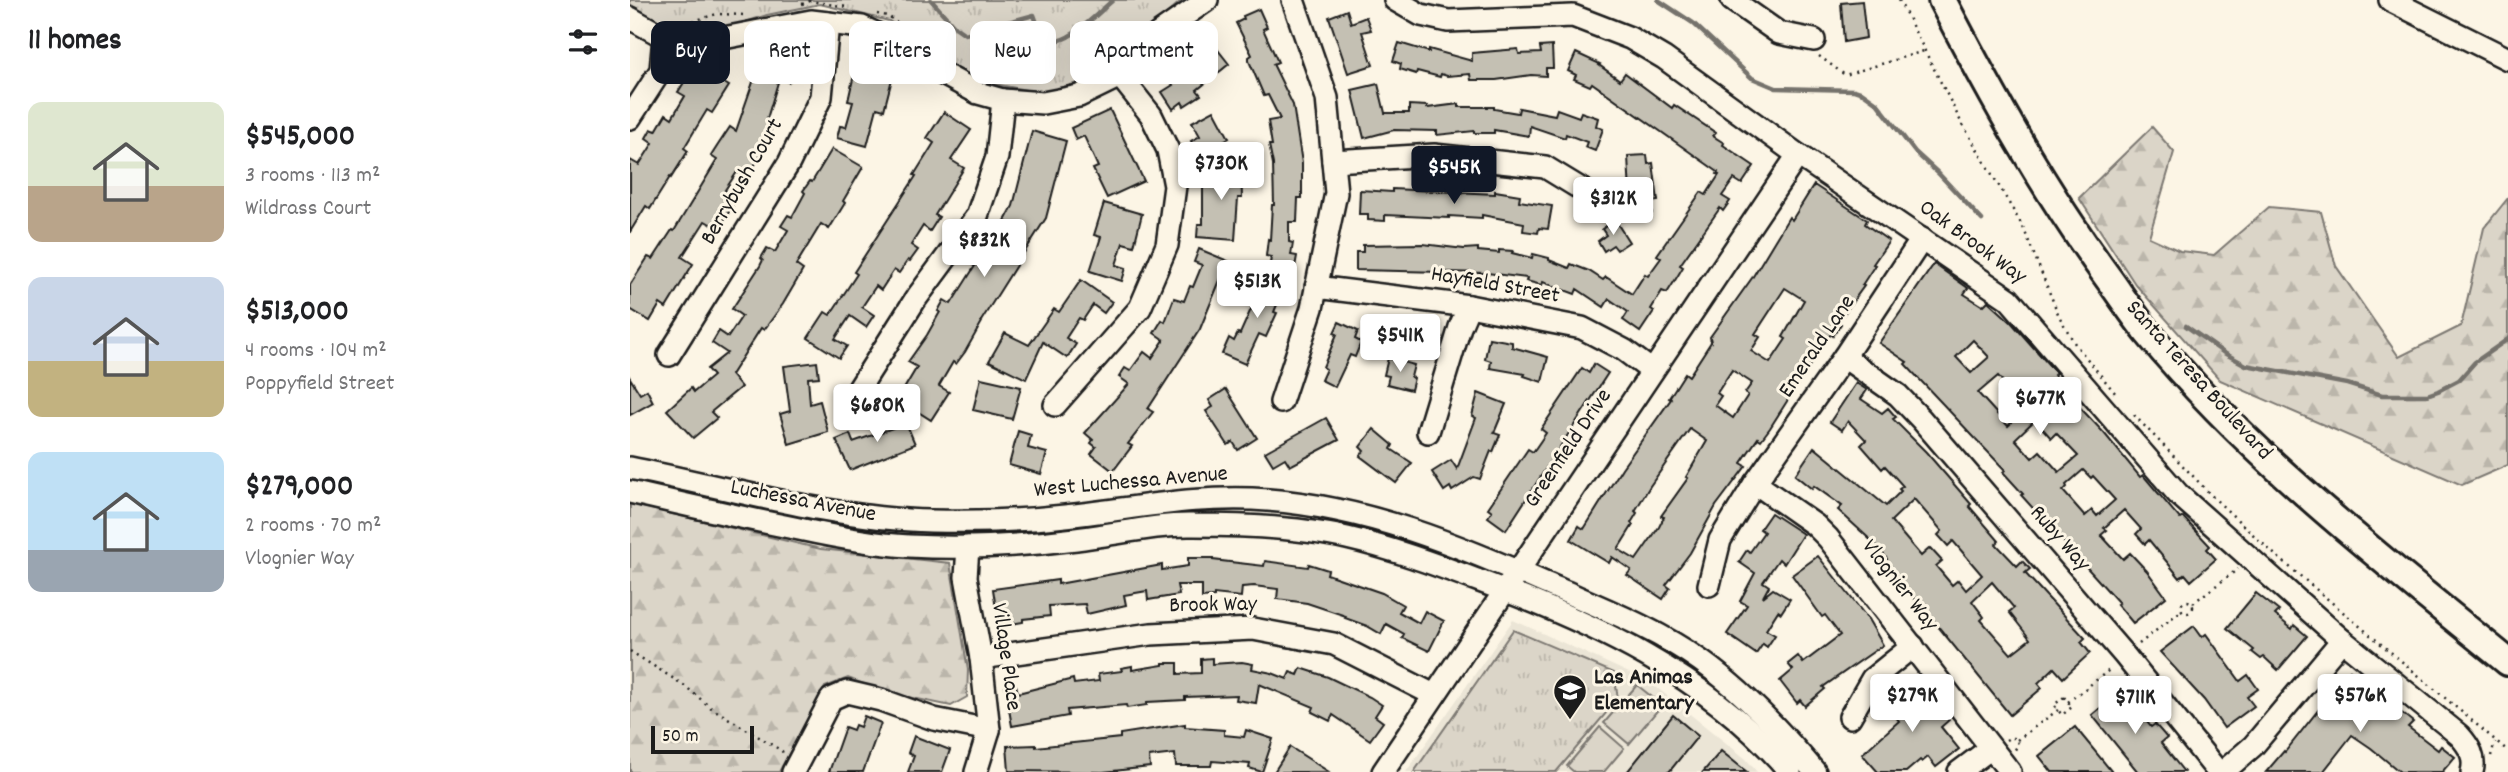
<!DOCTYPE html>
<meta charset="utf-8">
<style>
:root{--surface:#fff;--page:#f2f2f2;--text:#202124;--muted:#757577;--accent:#111827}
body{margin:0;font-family:Dekko,sans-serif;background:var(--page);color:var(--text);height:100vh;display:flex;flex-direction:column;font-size:26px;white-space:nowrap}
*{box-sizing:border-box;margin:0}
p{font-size:23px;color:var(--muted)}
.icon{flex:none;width:38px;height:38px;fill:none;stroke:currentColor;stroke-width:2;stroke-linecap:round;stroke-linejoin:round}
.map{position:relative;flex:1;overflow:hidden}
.sheet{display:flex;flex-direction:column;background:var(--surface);width:630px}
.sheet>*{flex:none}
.guide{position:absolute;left:21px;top:21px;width:665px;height:63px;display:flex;gap:14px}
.scale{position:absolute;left:21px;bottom:18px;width:103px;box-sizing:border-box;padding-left:7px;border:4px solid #1c1c1c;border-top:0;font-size:19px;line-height:24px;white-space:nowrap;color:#1c1c1c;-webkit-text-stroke:5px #fcf5e5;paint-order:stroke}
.price{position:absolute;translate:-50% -60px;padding:0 16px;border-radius:7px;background:#fff;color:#222;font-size:23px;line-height:46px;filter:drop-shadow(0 2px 4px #0008)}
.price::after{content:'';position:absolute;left:50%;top:42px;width:21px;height:16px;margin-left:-10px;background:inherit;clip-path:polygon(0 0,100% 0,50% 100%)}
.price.selected{background:var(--accent);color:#fff}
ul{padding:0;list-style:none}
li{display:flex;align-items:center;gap:21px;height:175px;padding:0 28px}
li span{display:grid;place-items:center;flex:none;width:196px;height:140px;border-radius:14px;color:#555}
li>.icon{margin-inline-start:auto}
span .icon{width:84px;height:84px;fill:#fffc;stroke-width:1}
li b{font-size:30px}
h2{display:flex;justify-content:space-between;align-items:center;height:84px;padding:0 28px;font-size:30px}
.tag{padding:0 24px;border-radius:14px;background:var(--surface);box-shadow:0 7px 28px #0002;font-size:24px;line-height:63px}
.tag.selected{background:var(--accent);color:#fff}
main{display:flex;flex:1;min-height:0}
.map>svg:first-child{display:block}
.built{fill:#ebe5d6}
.forest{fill:url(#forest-firs);stroke:#7c7872;stroke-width:2}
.park{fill:url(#park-tufts);stroke:#7c7872;stroke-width:2}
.garden{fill:#dbd5c8;stroke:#7c7872;stroke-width:2}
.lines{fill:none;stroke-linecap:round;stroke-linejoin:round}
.stream{stroke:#75726c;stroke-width:4.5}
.building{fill:#c4c0b3;stroke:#1c1c1c;stroke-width:2;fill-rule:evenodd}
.minor-casing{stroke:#1c1c1c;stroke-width:26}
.major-casing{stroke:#1c1c1c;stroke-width:32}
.path{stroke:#1c1c1c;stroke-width:2.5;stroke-dasharray:2 5;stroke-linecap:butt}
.minor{stroke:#fcf5e5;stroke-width:21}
.major{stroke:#fcf5e5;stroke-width:26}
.labels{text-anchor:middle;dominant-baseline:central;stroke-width:6;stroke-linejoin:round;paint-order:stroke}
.street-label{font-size:23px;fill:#1c1c1c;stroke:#fcf5e5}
.poi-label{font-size:23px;font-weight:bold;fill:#1c1c1c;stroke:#fcf5e5;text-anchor:start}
</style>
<main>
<section class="sheet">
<h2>11 homes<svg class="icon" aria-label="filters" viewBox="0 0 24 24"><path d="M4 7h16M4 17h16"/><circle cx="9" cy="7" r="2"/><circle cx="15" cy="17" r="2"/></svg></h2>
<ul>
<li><span style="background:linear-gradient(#dfe7d0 60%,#b9a48a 0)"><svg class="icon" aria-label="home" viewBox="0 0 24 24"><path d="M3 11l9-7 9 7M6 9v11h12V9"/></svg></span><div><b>$545,000</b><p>3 rooms · 113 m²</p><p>Wildrass Court</p></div></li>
<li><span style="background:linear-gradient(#c9d6e8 60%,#c2b280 0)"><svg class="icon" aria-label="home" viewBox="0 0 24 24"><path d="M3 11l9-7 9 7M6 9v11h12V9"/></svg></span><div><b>$513,000</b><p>4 rooms · 104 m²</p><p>Poppyfield Street</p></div></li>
<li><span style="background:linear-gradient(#bfe0f5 70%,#9aa5b1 0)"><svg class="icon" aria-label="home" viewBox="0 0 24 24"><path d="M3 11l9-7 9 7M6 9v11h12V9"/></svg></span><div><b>$279,000</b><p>2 rooms · 70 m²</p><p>Vlognier Way</p></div></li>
</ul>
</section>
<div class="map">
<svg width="1878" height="772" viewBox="0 0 1878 772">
<defs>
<pattern id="forest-firs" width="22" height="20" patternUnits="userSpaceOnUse" patternTransform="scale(1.75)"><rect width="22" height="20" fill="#dbd5c8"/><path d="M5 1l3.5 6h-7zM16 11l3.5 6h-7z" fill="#bbb6ab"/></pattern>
<pattern id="park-tufts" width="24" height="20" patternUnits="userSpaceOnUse" patternTransform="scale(1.75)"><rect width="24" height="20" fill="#dbd5c8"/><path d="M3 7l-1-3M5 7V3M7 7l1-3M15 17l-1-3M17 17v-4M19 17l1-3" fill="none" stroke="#bbb6ab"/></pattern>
</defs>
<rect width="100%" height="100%" fill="#fcf5e5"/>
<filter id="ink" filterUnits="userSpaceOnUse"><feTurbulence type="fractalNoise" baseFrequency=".0143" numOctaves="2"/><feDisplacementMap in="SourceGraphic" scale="14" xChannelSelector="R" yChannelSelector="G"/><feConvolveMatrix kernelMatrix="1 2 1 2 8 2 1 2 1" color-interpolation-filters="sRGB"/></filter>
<g filter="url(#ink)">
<polygon class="built" points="883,620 1021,683 1116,759 1127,772 776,772"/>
<g class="forest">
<polygon points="1522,127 1544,152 1519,237 1550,251 1584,255 1639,207 1691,212 1706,266 1769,357 1831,326 1854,228 1878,198 1878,465 1832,485 1590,380 1505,284 1449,198"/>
<polygon points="0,504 191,549 320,563 338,670 337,697 321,706 254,692 218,678 195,687 149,772 0,772"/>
</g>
<g class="park">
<polygon points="0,0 552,0 479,66 448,83 412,93 354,82 322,66 259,21 190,4 137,15 94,29 29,23 0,4"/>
<polygon points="883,630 984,673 988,699 926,772 784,772"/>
</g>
<g class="garden">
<polygon points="1007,685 1032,705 999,744 974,723"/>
<polygon points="970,727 994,748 974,772 944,772 937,766"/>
</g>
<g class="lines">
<g class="stream">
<path d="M301 0 325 27 335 34 404 15C407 22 409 34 416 39 433 51 470 11 483 0"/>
<polyline points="1028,0 1063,23 1122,78 1146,88 1224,90 1233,93 1247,103 1285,152 1308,173 1352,220"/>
<polyline points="1556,326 1594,353 1616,365 1717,384 1752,395 1797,395 1808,391 1829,380 1845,362 1878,339"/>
</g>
</g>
<g class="building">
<polygon points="1232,1 1236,38 1214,42 1211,3"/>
<polygon points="629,9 637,27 633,29 648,62 643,64 663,105 672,163 672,198 668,198 667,222 659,222 659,242 663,243 661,255 667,256 665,267 640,264 641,257 636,256 638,239 640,240 642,205 644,205 643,164 639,145 642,145 638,121 650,119 638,95 634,96 619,61 619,57 622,55 606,23 614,19 613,16"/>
<polygon points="717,10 721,23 736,17 741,30 732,32 743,65 718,73 699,17"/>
<polygon points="769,43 799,52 799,49 842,61 842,53 888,49 889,54 911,53 910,47 922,46 923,68 916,68 916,76 901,75 866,80 841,80 840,74 817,76 811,74 810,77 787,71 786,74 770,69 771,64 763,61"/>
<polygon points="570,44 576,51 584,45 599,64 567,90 571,95 554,106 552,102 543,109 532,92 543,85 536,74 557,59 555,56"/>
<polygon points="946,53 970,64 969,65 990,80 995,73 1042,108 1044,105 1086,133 1083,136 1094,143 1093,145 1124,166 1112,184 1104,179 1092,196 1100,201 1093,211 1090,208 1050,265 1053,267 1044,282 1037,293 1032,291 1021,309 1024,311 1010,332 993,320 998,312 979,299 974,307 947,289 945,294 913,282 912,285 896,281 897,278 857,273 726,270 726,252 733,252 733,245 793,244 834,249 848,248 848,251 869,253 869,250 883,251 882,253 902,258 903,254 919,258 919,260 939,268 941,264 959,271 973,280 976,277 1002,294 1015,274 1018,276 1031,258 1027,255 1071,192 1076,195 1089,175 1087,174 1088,172 962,83 960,86 944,79 946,75 938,71"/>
<polygon points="131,59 164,70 159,82 149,79 136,122 143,124 134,149 117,178 107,172 95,190 107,198 89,229 75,221 52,257 63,264 36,308 30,304 20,321 0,309 0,285 18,257 23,259 42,230 44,231 87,160 81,156 88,145 100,127 106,131"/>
<polygon points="65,65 99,86 82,113 77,110 54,148 58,151 41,178 40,177 20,209 16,206 0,232 0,160 9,165 23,143 16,138 21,129 26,131 36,114 42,118 55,96 48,92"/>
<polygon points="225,70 262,79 254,110 247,108 237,146 207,138 210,126 216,127 223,102 218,101"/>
<polygon points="748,84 755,113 779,113 779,105 797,106 797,108 829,104 829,107 864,107 864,109 888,113 889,108 925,115 927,109 949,117 951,112 968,118 966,126 973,129 965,151 955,147 957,142 936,134 935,138 900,126 899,136 864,130 864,133 844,133 844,131 807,135 807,131 764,130 734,138 722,90"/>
<polygon points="480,110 514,181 477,198 463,169 468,167 454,136 446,140 441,128"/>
<polygon points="584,110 599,138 568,155 561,141 570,136 562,122"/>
<polygon points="314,112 341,130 321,160 334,168 305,215 309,217 300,231 293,226 281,245 288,250 280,261 278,260 269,273 264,270 251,290 246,286 232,307 244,315 236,327 220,316 205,339 217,346 209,358 178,338 195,312 200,315 227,274 224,272 286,176 284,175 304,143 297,138"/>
<polygon points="402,131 436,141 416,218 351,321 352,322 335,352 326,364 323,362 309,386 319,392 301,420 268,399 287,367 278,362 297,335 310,312 308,311 314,300 321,304 345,266 343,265 349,255 359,261 383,226 375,221 383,206"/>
<polygon points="202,149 233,167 213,201 215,203 199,229 191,224 166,265 173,270 153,304 134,330 131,328 101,375 111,387 81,412 87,418 63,438 37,410 61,388 64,392 83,376 77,369 97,353 82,343 89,331 98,337 112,316 102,309 130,266 133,260 131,258 137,248 145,252 158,230 151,226 158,215 162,217 175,193 173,191 180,181 182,182"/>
<polygon points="1017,155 1018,164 1023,163 1028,201 1021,202 1022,213 1001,214 998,156"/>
<polygon points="611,165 612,198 608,198 605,240 567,237 568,224 573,224 573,166"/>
<path d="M1184 185 1237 220 1235 224 1259 241 1243 264 1245 265 1232 285 1234 286 1208 322 1211 324 1203 336 1201 334 1192 346 1140 428 1131 440 1128 438 1111 463 1116 466 1086 506 1060 553 1036 585 1040 588 1033 599 997 575 1001 570 982 557 979 563 941 540 949 526 954 529 992 468 1041 399 1039 398 1055 373 1059 376 1081 342 1080 337 1122 278 1159 217 1162 220ZM1155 288 1174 300 1153 337 1156 339 1140 363 1121 351 1130 337 1125 334ZM1102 370 1122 383 1115 393 1118 395 1103 418 1085 405 1091 396 1087 393ZM1060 429 1077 441 1056 477 1058 478 1031 516 1034 517 1029 527 1006 560 988 549 1003 525 1001 523 1007 513 1005 511 1020 486Z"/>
<polygon points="762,189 865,194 865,191 890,195 889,201 922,206 918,229 909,228 908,233 893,231 894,223 852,215 852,218 819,216 819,218 755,215 755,221 738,220 738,214 729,214 730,190 762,192"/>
<polygon points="474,203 512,214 504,246 493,243 486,265 496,268 492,281 460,271 471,237 464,235"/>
<polygon points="985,220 999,242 987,250 983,245 974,251 968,241 976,235 972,229"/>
<polygon points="569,249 598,261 570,329 518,409 523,412 498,444 502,446 483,471 461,454 466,447 461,443 463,440 455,433 499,384 489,377 495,368 500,371 514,352 522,358 534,340 524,333 532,320 535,322 544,298 554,301 560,286 563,287 572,265 564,262"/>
<path d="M1304 264 1338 288 1334 294 1353 306 1358 301 1381 322 1426 373 1424 375 1443 400 1474 433 1510 477 1513 475 1550 519 1553 517 1580 546 1577 549 1586 559 1561 581 1555 574 1550 578 1519 540 1515 544 1506 534 1511 529 1494 510 1474 528 1477 530 1471 535 1493 559 1500 553 1517 571 1536 597 1503 623 1487 604 1489 603 1391 495 1393 494 1373 472 1375 470 1275 364 1277 362 1249 343ZM1343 340 1359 357 1341 373 1326 357ZM1368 376 1376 385 1380 382 1397 400 1394 403 1398 407 1378 426 1348 393ZM1405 420 1421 438 1426 433 1448 456 1429 472 1410 451 1402 458 1385 439ZM1453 470 1461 478 1463 476 1485 500 1467 516 1462 510 1455 516 1433 491 1437 487 1436 485Z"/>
<polygon points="638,276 656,283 644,312 647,313 636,337 629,334 615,364 592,354 599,338 604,341 608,333 610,334 626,298 624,297 630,280 637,283"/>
<polygon points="451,280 482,302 474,313 463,305 453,320 449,318 436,338 446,344 437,358 413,342 396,379 359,361 375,333 399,345 424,309 429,312"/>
<polygon points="709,322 728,331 725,339 731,342 725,357 720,355 705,387 691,380 696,369 693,367 707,334 704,333"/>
<polygon points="782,329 802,334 800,338 804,339 799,359 776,353"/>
<polygon points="859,338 882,342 882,347 918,357 912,382 894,376 895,374 860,368 861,361 855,359"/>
<polygon points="758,358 784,365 781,377 784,378 781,390 757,384 759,376 754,375"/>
<polygon points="187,362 189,377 178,378 180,404 190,401 198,432 159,444 150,414 160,411 154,366"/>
<polygon points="964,364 978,373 876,530 858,517 862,511 858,508 898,449 903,452 916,433 911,429 952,368 959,373"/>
<polygon points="0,378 10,394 17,390 23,402 0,415"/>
<polygon points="351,378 391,387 382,419 343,410"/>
<path d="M1226 383 1237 390 1231 399 1252 413 1258 408 1266 417 1263 419 1296 452 1341 504 1339 506 1369 541 1366 544 1387 566 1392 561 1400 569 1395 573 1455 638 1451 642 1460 653 1433 678 1424 668 1408 683 1412 688 1380 715 1294 609 1292 611 1285 602 1287 601 1253 562 1257 559 1246 545 1208 510 1212 506 1184 486 1182 489 1165 475 1184 447 1256 506 1271 491 1269 489 1273 486 1255 466 1252 469 1231 445 1236 440 1218 421 1212 430 1200 422ZM1284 499 1312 531 1308 535 1318 546 1323 541 1352 575 1336 590 1328 580 1322 585 1306 566 1312 561 1300 548 1291 556 1261 521ZM1362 582 1384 608 1379 612 1400 639 1381 654 1351 620 1354 617 1342 601Z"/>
<polygon points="596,389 627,438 608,450 603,442 598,445 576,411 583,407 579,400"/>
<polygon points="848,393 876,404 864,433 870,435 863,452 861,451 850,479 844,477 822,491 820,487 814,491 802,472 821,460 827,469 846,418 842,416"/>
<polygon points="272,413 285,444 220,470 206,440 220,434 223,442 263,428 259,418"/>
<polygon points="696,418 709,440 660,466 655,458 643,465 635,452"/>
<polygon points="744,429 763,445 761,449 782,463 766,483 730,456 734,451 730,447"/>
<polygon points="388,431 401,435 398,448 417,453 411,474 379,465"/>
<polygon points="1141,513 1173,534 1154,564 1149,559 1133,582 1139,586 1133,597 1143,589 1160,599 1151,613 1148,611 1136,630 1145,635 1137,647 1133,644 1126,654 1097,634 1117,605 1110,601 1125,573 1109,562 1117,550 1120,552 1134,532 1130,529"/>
<polygon points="1188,556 1238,619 1253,645 1193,687 1195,689 1175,706 1170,700 1167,703 1150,681 1163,670 1158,664 1168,656 1173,663 1210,635 1195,615 1192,617 1162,575"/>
<polygon points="558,558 583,558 583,560 634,566 635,561 678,567 679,564 698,570 697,574 752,593 773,605 769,612 789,623 795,611 814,621 799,651 772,638 774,634 756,624 751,634 737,626 715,618 716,616 677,603 647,599 648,589 624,586 612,587 611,597 584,594 584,597 572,598 572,585 547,585 549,595 518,600 517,591 494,595 496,605 457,614 455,604 419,606 420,616 393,619 393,622 381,624 379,614 374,614 374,608 366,609 363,589 428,580 428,584 532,565 532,570 558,566"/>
<polygon points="1626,593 1649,611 1645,615 1662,629 1664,625 1677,636 1648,670 1634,657 1631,659 1622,652 1624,650 1597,628"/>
<polygon points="1564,626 1572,637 1576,634 1610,681 1618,675 1628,689 1617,697 1624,706 1594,728 1574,700 1530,652"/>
<polygon points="582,658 582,664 612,662 623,664 622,669 642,673 657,679 660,672 668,675 671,668 698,677 740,697 752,705 745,716 753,722 740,740 703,715 700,721 682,712 684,707 629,684 626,703 606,700 607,695 555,697 555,700 517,702 517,705 497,708 496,705 437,710 438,716 382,726 375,687 386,685 388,693 443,679 444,684 469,681 468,674 492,671 491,668 502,666 502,670 533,665 533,663 548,663 548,674 571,673 571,659"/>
<polygon points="1720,670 1732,679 1728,683 1746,697 1748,694 1783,722 1778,727 1808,750 1811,746 1825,757 1812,772 1770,772 1741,748 1722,735 1693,772 1636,772 1654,751 1655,752"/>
<polygon points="1286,680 1319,720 1311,727 1329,749 1306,767 1298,757 1292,762 1290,760 1276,772 1248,772 1232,754 1269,721 1262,712 1267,708 1261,701"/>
<polygon points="1496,687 1503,695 1498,699 1521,727 1525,724 1537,738 1531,743 1554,772 1508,772 1462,715"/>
<polygon points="1043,715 1068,736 1039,772 997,772"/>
<polygon points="234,716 251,723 233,772 199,772 215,727 223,730 225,725 230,727"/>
<polygon points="555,724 555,727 594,730 594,735 614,737 616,730 643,739 632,772 619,768 620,764 582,761 581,766 546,766 545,754 519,757 520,767 473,772 379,771 377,746 406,745 406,747 490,738 490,734"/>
<polygon points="1445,727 1482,772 1422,772 1409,756"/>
<polygon points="284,736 320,750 312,772 278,772 284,756 278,753"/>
<polygon points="660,747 699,772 644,772"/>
<polygon points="1091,751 1117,772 1073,772"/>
</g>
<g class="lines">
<g class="minor-casing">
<g id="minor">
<path d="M765 0 791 15 818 21 943 16 1000 38 1034 58 1168 155 1379 299 1548 494 1712 640 1829 735C1839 746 1846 757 1842 772"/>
<polyline points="1102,0 1149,33 1184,40"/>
<polyline points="1760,0 1878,59"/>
<polyline points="0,18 34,37 78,41 181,21 232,27 260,40 280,56 348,93 373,100 413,103 449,96 490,76 528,34 577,0"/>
<polyline points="0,118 31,70 34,37"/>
<polyline points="703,161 804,155 915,167 961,195"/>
<polyline points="686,287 839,306 952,328 994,350 1022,371"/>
<polyline points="39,355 159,163 191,97 198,23"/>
<polyline points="1214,357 1268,395 1291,419 1495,656 1588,772"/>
<polyline points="226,393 285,300 347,216 367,157 373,100"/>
<polyline points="651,402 682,308 706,193 697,98 663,0"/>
<polyline points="425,405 510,308 537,245 545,186 538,150 521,115 490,76"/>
<polyline points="798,432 830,327 839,306"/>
<path d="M0 468C96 487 204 519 301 521 346 522 390 521 435 516 502 509 570 494 638 500 744 508 833 548 929 589 977 610 1028 630 1071 661 1114 692 1151 731 1185 772"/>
<polyline points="1125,483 1185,525 1198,538 1380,772"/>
<path d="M0 492C56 505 113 518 169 529 206 537 242 544 279 546 335 549 391 546 446 539 483 535 527 524 563 525 609 525 673 528 717 538 761 548 804 564 847 580 962 622 1079 676 1160 772"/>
<polyline points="338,547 336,577 351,658 359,730 346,772"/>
<polyline points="1079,585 1090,540 1125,483 1214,357 1292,239"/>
<polyline points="351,658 521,634 623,629 704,644 804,695"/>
<polyline points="1220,717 1242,679 1283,646"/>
<polyline points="163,772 201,699 217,692 251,700 304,719 359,730"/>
<polyline points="753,772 1168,155"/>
<polyline points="1329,772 1361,748"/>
<polyline points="1593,772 1623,746 1712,640"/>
</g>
</g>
<g class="major-casing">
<path id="major" d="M1312 0C1363 98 1415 192 1481 282 1493 299 1505 317 1518 333 1622 459 1752 559 1878 662"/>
</g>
<g class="path">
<polyline points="1269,0 1329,118 1393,227 1429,316 1445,344 1486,394"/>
<polyline points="172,4 180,1 217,7"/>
<polyline points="247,14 258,16 269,24"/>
<polyline points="63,21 87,14 115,15"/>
<polyline points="278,30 298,45"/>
<polyline points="1189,56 1215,75 1294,51"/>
<polyline points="471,65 483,57"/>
<polyline points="349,73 401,76 417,83"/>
<polyline points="1504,415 1585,499 1643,553 1878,751"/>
<circle cx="1557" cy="607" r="6"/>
<polyline points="1563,603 1608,569"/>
<polyline points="1509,644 1552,610"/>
<polyline points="0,651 55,686 80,707 152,751 153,754"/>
<polygon points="1434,697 1442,707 1432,715 1424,705"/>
<polyline points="1438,702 1482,668"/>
<polyline points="1376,740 1381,737 1387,740 1388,745 1384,751"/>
<polyline points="1387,740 1428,710"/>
<polyline points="1861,756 1865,742"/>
</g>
<use href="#minor" class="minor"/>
<use href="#major" class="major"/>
</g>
</g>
<defs>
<g id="school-pin" transform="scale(1.75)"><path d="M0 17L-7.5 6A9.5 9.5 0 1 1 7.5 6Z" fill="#1c1c1c" stroke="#fcf5e5"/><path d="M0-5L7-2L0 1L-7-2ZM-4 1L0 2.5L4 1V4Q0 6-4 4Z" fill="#fff"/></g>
</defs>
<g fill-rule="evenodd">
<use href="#school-pin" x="940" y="691"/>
</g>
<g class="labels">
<g class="street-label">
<text transform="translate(113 182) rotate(-60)">Berrybush Court</text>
<text transform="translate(1342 243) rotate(36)">Oak Brook Way</text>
<text transform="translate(865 286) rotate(10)">Hayfield Street</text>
<text transform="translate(1188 347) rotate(-56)">Emerald Lane</text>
<text transform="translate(1568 381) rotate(48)">Santa Teresa Boulevard</text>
<text transform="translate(939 449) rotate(-56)">Greenfield Drive</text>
<text transform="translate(501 483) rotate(-5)">West Luchessa Avenue</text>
<text transform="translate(173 502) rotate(11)">Luchessa Avenue</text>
<text transform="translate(1429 539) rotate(49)">Ruby Way</text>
<text transform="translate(1269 586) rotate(52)">Vlognier Way</text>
<text transform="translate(583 606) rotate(-1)">Brook Way</text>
<text transform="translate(375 657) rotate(82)">Village Place</text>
</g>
<g class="poi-label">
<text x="964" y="678">Las Animas<tspan x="964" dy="26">Elementary</tspan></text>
</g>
</g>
</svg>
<div class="scale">50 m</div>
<b class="price" style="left:591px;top:202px">$730K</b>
<b class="price selected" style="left:824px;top:206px">$545K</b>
<b class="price" style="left:983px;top:237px">$312K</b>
<b class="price" style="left:354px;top:279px">$832K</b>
<b class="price" style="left:627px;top:320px">$513K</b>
<b class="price" style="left:770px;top:374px">$541K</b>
<b class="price" style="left:1410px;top:437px">$677K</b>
<b class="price" style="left:247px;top:444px">$680K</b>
<b class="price" style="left:1282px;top:734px">$279K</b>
<b class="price" style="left:1730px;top:734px">$576K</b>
<b class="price" style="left:1505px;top:736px">$711K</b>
<div class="guide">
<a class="tag selected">Buy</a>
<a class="tag">Rent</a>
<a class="tag">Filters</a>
<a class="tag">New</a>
<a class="tag">Apartment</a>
</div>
</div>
</main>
